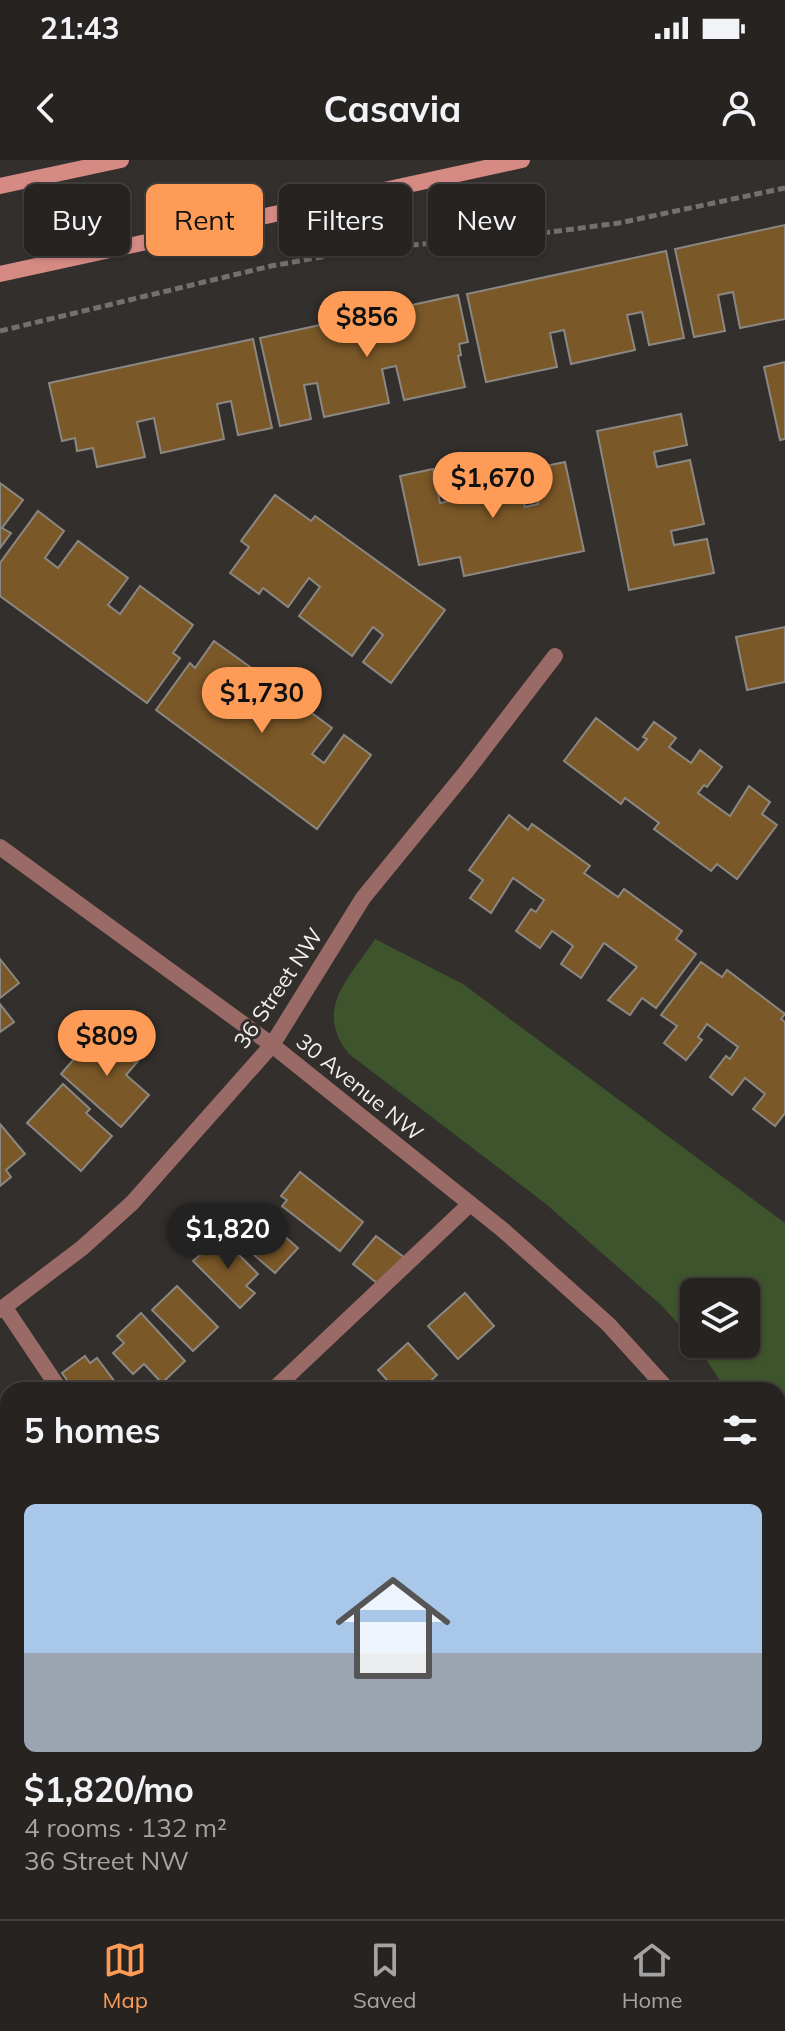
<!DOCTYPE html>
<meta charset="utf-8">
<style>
:root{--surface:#262321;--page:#2e2b2a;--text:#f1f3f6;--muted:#a4a4a5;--line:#42403f;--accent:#fe9c57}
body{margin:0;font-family:Mulish,sans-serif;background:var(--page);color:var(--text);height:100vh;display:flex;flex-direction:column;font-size:30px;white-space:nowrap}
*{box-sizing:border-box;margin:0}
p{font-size:26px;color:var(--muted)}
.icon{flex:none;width:44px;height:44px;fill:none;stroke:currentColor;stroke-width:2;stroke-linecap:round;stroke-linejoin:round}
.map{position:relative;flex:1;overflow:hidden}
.drawer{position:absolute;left:0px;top:1222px;width:786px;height:538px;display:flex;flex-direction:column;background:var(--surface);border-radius:24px 24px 0 0;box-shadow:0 2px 6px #0004,0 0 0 2px var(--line)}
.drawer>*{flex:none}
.guide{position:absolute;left:24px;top:24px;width:738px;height:72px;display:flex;gap:16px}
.fabs{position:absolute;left:680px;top:1118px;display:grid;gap:16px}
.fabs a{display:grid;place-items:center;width:80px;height:80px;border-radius:12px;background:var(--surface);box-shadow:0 2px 6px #0004,0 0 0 2px var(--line);font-size:40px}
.price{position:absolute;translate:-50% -68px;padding:0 18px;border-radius:28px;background:var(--accent);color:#111;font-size:26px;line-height:52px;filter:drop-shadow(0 2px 4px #0008)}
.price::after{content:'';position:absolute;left:50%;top:48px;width:24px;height:18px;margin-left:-12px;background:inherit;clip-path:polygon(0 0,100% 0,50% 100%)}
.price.active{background:#222;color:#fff}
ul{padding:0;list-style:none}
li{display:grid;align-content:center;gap:16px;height:424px;padding:0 24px}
li span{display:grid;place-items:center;height:248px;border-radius:12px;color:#555}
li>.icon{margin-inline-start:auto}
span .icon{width:144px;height:144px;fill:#fffc;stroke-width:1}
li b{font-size:34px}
h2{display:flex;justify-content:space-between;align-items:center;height:96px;padding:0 24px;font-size:34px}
.chip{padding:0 28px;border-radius:12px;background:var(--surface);box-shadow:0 2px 6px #0004,0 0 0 2px var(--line);font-size:28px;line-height:72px}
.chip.active{background:var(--accent);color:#111}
.status{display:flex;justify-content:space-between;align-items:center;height:56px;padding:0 40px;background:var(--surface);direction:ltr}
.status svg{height:22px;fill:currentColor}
header{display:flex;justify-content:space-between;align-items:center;height:104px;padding:0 24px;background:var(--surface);font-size:36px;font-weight:700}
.dock{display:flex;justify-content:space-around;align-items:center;height:112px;border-top:2px solid var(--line);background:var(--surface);font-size:22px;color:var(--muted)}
.dock a{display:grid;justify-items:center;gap:4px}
.dock .active{color:var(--accent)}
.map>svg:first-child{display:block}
.education{fill:#3c3343}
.green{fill:#3e542c}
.building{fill:#7b5828;stroke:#8b8783;stroke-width:2}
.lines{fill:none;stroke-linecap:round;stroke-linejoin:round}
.path{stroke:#74706e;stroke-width:5;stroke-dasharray:8 4;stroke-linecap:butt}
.service{stroke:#9a6a66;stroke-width:16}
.minor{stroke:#9a6a66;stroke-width:16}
.tertiary{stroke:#9a6a66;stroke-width:16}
.secondary{stroke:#d68a84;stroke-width:16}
.labels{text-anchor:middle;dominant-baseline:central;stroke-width:6;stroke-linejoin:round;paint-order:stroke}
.street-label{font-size:22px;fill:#f3f0ee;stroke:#332f2c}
</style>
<div class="status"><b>21:43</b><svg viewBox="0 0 49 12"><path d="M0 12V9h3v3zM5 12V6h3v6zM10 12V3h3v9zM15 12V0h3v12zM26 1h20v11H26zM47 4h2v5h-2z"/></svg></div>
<header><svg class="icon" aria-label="back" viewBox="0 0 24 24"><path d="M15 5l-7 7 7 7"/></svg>Casavia<svg class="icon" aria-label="person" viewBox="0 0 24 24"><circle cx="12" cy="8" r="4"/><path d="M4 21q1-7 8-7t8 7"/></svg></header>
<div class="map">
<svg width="785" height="1759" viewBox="0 0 785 1759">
<rect width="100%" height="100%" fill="#332f2c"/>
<polygon class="education" points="785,1398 785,1759 233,1759 230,1752 778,1752 778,1401"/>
<g class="green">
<path d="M375 779 463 824 785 1063V1285L778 1283V1230H726L696 1184H746V1132H694V1181L661 1145 546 1044 349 894C313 849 349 819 375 779Z"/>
<polygon points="8,1733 8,1752 230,1752 233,1759 0,1759 0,1737"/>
</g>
<g class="building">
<polygon points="785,65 785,159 740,168 733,132 718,135 725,171 694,177 675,89"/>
<polygon points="666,91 684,178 649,185 642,152 627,155 635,190 571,204 564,170 550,173 557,207 486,222 467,134"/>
<polygon points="458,135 468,182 459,184 461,195 458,196 465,227 404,240 396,206 382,209 389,243 324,257 317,223 304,225 311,259 280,266 260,178"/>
<polygon points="253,179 272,268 238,275 231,241 217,244 224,279 161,293 154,258 137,262 145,297 97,307 93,288 77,291 75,278 62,281 49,223"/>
<polygon points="785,202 785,279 780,280 764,207"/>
<polygon points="681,254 687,285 654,292 657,307 690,300 704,364 671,371 674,385 707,379 714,413 629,430 597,271"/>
<polygon points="565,302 584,391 464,416 460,397 419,405 400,316 433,309 440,343 450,341 448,333 456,331 455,326 517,313 525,347 538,344 531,309"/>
<polygon points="0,323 23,340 2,368 11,373 0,388"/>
<polygon points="275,335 311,361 315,356 445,450 391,523 363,502 383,475 373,467 352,496 299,456 320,427 309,418 288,447 263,428 259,434 230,413 249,387 241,381"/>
<polygon points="38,351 64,371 45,398 58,408 78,381 128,418 108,445 120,454 140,426 193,465 173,493 180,498 147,543 0,436 0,403"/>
<polygon points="785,467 785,522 747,530 736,477"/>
<polygon points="214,481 267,519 247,546 260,555 279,529 332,568 312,594 324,603 344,575 371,595 317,669 156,550 190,503 195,508"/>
<polygon points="596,558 638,590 647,579 643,577 654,562 676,578 669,587 691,603 700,590 722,607 707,627 704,625 698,633 730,656 749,626 770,642 762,654 777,665 737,719 717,704 711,711 654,669 659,663 625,638 621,644 564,601"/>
<polygon points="509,655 528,670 532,664 590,706 584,713 618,737 624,729 682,771 676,779 696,794 656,848 642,838 630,855 608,840 637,807 604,783 581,818 561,804 573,786 552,771 540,788 516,771 531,749 536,752 544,740 513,718 491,753 470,738 483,720 469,710"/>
<polygon points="0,799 19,823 0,838"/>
<polygon points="701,802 722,817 727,810 785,854 781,859 785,862 785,953 775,966 753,949 765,934 745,918 732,935 710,917 726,896 730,899 738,887 707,864 698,877 702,880 686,900 664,883 677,866 661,855"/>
<polygon points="0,844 14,862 0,872"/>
<polygon points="101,868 138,901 126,915 149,935 121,967 61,914"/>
<polygon points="63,924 90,949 86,953 112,976 81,1011 27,963"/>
<polygon points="0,964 25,994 6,1010 11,1017 0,1026"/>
<polygon points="300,1012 363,1062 340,1091 282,1046 287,1040 281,1036"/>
<polygon points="249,1045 298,1088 275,1113 226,1071"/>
<polygon points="376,1076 405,1098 382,1127 353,1104"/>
<polygon points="221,1077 258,1114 246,1126 255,1133 240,1148 193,1101"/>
<polygon points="177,1126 218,1167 193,1191 152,1150"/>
<polygon points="465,1133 494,1166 458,1199 428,1166"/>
<polygon points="141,1153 185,1201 162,1223 144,1204 133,1214 113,1193 124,1183 117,1176"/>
<polygon points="408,1183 437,1215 421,1230 396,1230 378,1210"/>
<polygon points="85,1196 90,1203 97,1198 121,1230 74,1230 62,1213"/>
<polygon points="8,1243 8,1299 0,1283 0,1246"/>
<polygon points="8,1370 8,1416 5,1417 0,1406 0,1374"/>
<polygon points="8,1472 8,1521 2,1524 0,1475"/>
<polygon points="0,1548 8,1566 8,1637 0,1641"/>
<polygon points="778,1740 784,1742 777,1759 410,1759 407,1752 778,1752"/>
</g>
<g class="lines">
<polyline class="path" points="0,171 271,106 365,89 528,75 619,63 785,28"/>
<g class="service">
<polyline points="5,1148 60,1230"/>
<polyline points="273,1230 470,1044"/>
<polyline points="0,1426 8,1422"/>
</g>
<g class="minor">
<polyline points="0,687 272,885 503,1070 608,1164 668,1230"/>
<polyline points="0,1150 82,1088 132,1043 272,885 363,738 466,612 555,496"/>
</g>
<g class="tertiary">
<polyline points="778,1351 785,1349"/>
<polyline points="0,1702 8,1699"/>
</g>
<g class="secondary">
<polyline points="0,26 121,0"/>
<polyline points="0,114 522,0"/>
</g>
</g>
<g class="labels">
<g class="street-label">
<text transform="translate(278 828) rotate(-56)">36 Street NW</text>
<text transform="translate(360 927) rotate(39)">30 Avenue NW</text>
</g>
</g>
</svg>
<div class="fabs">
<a><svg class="icon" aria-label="layers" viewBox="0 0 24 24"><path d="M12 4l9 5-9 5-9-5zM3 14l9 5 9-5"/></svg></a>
</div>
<b class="price" style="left:367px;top:199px">$856</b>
<b class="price" style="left:493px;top:360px">$1,670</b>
<b class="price" style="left:262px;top:575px">$1,730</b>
<b class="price" style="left:107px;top:918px">$809</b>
<b class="price active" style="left:228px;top:1111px">$1,820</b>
<div class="guide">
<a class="chip">Buy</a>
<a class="chip active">Rent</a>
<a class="chip">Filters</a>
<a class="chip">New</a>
</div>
<section class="drawer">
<h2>5 homes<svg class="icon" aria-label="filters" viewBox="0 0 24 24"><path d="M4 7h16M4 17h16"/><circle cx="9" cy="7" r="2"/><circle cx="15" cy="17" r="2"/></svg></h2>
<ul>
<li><span style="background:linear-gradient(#a9c7e8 60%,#9aa5b1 0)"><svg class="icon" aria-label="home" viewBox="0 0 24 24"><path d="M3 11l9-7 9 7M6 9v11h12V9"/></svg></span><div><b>$1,820/mo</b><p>4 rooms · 132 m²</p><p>36 Street NW</p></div></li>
</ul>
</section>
</div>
<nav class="dock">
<a class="active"><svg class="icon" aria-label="map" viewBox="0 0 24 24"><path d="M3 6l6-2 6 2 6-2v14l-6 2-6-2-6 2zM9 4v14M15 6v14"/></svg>Map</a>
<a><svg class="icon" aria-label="saved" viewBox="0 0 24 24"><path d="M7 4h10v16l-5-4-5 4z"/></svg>Saved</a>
<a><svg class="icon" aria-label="home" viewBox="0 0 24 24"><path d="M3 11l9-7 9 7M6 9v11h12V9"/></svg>Home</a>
</nav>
